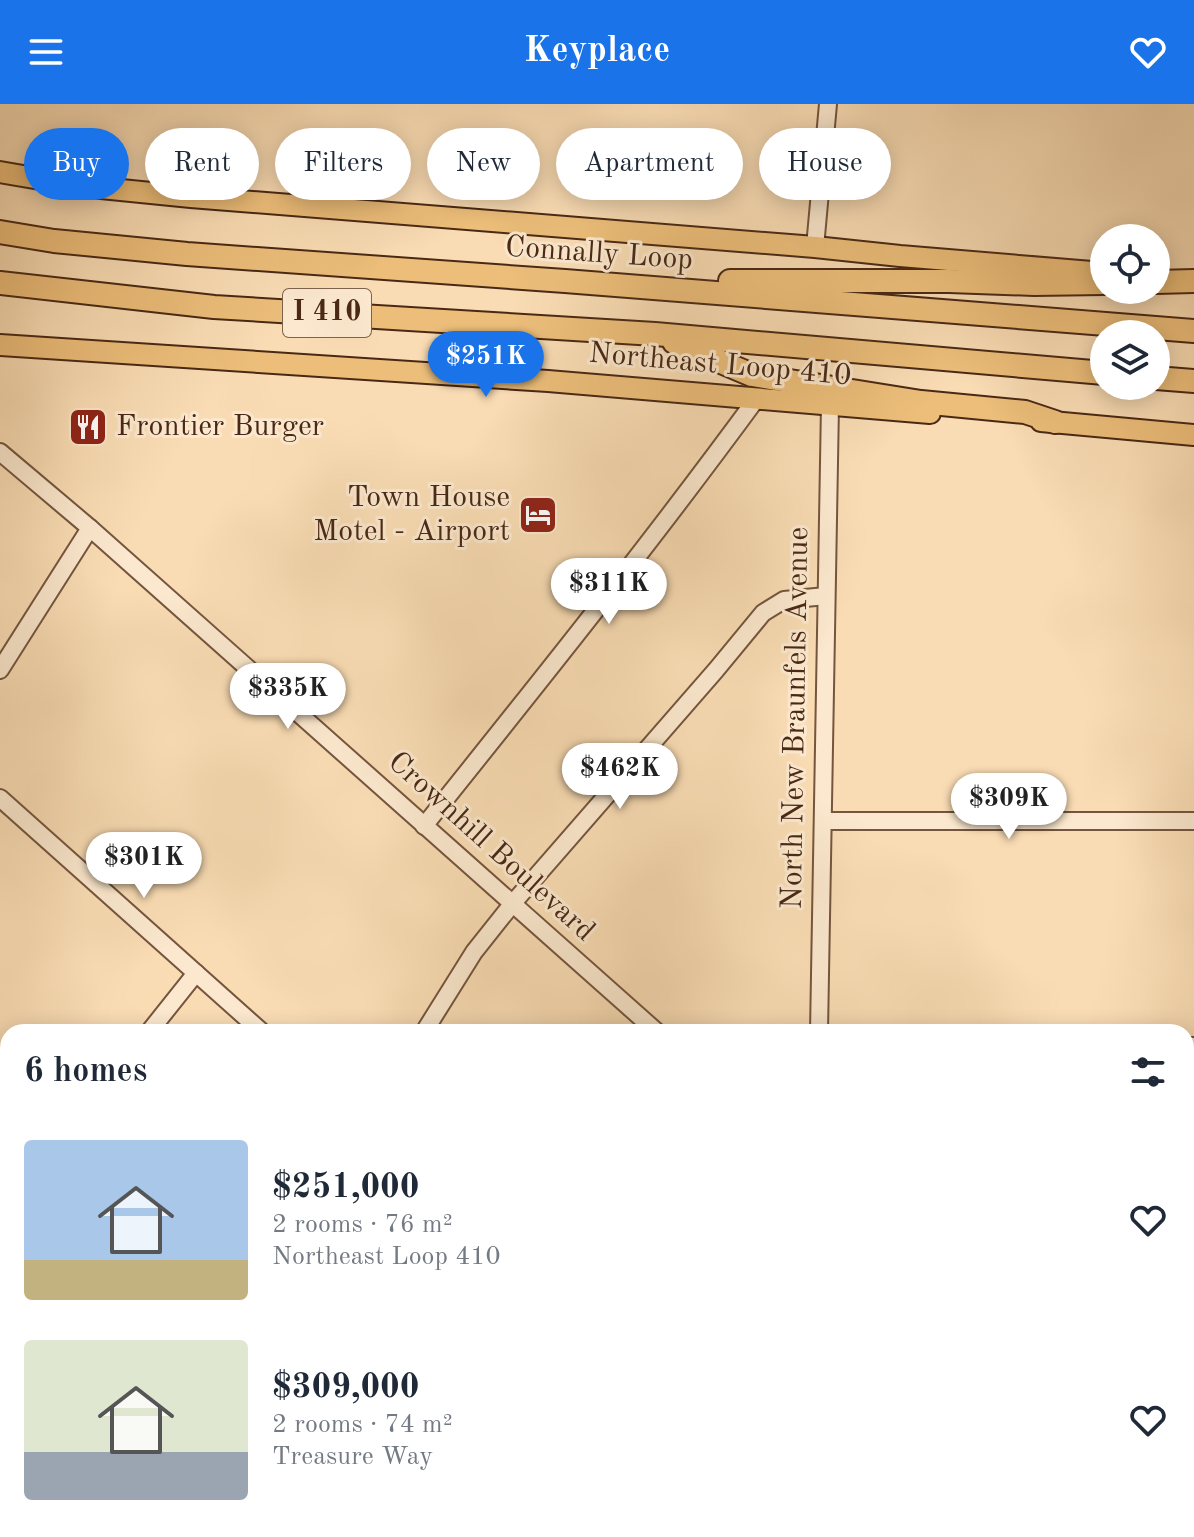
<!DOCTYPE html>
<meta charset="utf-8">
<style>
:root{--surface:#fff;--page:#f2f2f3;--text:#1f2937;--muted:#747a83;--accent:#1a73e8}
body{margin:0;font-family:"Old Standard TT",serif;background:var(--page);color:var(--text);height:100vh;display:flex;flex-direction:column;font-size:30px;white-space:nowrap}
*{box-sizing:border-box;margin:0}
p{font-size:26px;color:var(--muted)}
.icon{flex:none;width:44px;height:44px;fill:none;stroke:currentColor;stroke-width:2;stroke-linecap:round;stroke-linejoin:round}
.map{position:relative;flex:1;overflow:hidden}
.side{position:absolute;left:0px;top:920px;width:1194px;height:514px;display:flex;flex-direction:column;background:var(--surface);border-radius:24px 24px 0 0;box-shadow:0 4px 20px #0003}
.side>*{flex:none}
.guide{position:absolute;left:24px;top:24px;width:1146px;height:72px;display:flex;gap:16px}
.controls{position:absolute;left:1090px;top:120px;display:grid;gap:16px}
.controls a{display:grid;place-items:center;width:80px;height:80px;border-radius:50%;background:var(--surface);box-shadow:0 4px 20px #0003;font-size:40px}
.price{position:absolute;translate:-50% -68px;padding:0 18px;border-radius:28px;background:#fff;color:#222;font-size:26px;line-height:52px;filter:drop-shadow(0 2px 4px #0008)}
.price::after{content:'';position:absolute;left:50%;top:48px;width:24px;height:18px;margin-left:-12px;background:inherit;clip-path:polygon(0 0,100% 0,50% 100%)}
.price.active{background:var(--accent);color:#fff}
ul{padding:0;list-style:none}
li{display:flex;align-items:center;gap:24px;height:200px;padding:0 24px}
li span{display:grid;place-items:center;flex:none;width:224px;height:160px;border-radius:8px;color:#555}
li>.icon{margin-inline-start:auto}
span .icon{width:96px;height:96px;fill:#fffc;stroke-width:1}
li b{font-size:34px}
h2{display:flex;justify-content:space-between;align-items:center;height:96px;padding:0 24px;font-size:34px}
.tag{padding:0 28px;border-radius:36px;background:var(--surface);box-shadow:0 4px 20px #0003;font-size:28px;line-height:72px}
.tag.active{background:var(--accent);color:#fff}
header{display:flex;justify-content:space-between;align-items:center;height:104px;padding:0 24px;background:var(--accent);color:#fff;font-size:36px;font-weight:600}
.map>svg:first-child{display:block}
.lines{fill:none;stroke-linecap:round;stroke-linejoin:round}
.minor-casing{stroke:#75553d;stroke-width:20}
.major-casing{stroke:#492815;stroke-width:24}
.highway-casing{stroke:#492815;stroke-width:26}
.minor{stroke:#fbe8ce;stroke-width:16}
.major{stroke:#ecbe7a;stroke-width:20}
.highway{stroke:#ecbe7a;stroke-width:22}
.labels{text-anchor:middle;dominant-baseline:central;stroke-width:6;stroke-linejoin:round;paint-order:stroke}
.shield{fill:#fbe8ce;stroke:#7e624c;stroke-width:2}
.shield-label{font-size:28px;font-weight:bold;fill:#492815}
.street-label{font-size:30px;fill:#492815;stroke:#fbe8ce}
.poi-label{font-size:30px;fill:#492815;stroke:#fbe8ce;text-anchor:start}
</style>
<header><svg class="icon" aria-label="menu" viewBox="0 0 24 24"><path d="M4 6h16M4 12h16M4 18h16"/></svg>Keyplace<svg class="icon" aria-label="heart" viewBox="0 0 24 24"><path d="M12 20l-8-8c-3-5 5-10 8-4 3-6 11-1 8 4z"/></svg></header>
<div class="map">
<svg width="1194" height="1433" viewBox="0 0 1194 1433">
<rect width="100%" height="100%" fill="#f9dcb4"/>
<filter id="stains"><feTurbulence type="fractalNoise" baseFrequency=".0025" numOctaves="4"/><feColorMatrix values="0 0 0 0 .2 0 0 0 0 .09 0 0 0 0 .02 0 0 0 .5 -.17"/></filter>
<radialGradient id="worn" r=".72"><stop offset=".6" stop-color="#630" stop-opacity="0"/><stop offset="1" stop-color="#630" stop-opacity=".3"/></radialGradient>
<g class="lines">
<g class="minor-casing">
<g id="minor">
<polyline points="815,143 828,0"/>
<polyline points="0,348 90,424 657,928"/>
<polyline points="0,566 90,424"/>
<polyline points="0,694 262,928"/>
<polyline points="823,717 1194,717"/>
<path d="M424 722C537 581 650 440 757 294"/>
<polyline points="149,928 196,869"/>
<polyline points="424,928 474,848 513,799 716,566 763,509 784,496 826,492"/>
<polyline points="819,928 830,301"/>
<polyline points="1186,942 1194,942"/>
<polyline points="0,1170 8,1157"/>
<polyline points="1186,1174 1194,1174"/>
<polyline points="0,1326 8,1326"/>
<polyline points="1186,1400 1194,1400"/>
<polyline points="125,1433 126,1426"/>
<polyline points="817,1433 817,1426"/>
</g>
</g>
<g class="major-casing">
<g id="major">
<polyline points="0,68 81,82 191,93 815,143 900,152 1104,169"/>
<polyline points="0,241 548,277 930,309"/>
<polyline points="1041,317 1194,331"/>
</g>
</g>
<g class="highway-casing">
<g id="highway">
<polyline points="0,128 54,137 187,150 565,177 1194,227"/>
<polyline points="730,177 949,177 1034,180 1104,179"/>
<polyline points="1156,178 1194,177"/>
<polyline points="0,179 214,203 655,230 1104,269"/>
<polyline points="674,238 752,271 921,298 1025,308 1055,318"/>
<polyline points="1156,274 1194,277"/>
</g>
</g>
<use href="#minor" class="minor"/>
<use href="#major" class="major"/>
<use href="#highway" class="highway"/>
</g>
<defs>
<g id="restaurant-square" transform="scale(2)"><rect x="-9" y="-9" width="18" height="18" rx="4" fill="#8f2418" stroke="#fbe8ce"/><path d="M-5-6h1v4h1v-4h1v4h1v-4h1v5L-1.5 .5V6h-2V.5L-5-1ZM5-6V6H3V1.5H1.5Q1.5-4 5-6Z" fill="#fff"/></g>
<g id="hotel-square" transform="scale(2)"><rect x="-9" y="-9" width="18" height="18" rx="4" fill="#8f2418" stroke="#fbe8ce"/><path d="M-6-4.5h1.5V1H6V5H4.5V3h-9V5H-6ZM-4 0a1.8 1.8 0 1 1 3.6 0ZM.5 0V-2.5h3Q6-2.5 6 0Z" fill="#fff"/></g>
</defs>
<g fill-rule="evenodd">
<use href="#restaurant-square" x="88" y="323"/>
<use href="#hotel-square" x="538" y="411"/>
</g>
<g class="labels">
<rect class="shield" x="283" y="185" width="88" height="48" rx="6"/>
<g class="shield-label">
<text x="327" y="209">I 410</text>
</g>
<g class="street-label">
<text transform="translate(599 150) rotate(4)">Connally Loop</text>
<text transform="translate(720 261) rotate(5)">Northeast Loop 410</text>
<text transform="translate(796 614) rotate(-89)">North New Braunfels Avenue</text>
<text transform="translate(491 743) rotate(42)">Crownhill Boulevard</text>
</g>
<g class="poi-label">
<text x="116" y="323">Frontier Burger</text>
<text x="510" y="394" text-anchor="end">Town House<tspan x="510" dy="34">Motel - Airport</tspan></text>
</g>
</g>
<rect width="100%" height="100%" filter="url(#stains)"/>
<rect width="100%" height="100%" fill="url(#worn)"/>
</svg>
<div class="controls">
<a><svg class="icon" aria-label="locate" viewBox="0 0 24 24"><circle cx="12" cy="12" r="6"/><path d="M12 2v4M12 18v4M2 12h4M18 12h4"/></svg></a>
<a><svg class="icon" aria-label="layers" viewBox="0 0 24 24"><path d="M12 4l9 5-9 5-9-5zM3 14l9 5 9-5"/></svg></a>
</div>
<b class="price active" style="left:486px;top:295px">$251K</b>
<b class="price" style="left:609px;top:522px">$311K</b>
<b class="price" style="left:288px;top:627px">$335K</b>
<b class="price" style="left:620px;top:707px">$462K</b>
<b class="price" style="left:1009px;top:737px">$309K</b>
<b class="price" style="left:144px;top:796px">$301K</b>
<div class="guide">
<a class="tag active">Buy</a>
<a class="tag">Rent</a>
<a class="tag">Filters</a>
<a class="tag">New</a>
<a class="tag">Apartment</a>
<a class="tag">House</a>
</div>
<section class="side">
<h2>6 homes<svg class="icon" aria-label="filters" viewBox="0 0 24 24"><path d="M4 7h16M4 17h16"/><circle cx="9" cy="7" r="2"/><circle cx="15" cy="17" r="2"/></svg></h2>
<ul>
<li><span style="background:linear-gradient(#a9c7e8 75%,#c2b280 0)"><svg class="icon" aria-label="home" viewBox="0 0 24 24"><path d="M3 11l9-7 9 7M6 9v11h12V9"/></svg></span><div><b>$251,000</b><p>2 rooms · 76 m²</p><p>Northeast Loop 410</p></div><svg class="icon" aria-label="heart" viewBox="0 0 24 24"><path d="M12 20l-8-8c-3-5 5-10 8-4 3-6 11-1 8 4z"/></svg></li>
<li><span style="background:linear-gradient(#dfe7d0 70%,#9aa5b1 0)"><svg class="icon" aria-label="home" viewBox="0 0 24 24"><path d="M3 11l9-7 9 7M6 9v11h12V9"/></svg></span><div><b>$309,000</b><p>2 rooms · 74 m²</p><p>Treasure Way</p></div><svg class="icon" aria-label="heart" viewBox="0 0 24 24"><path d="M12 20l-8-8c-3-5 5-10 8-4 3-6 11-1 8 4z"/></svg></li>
</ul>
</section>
</div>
